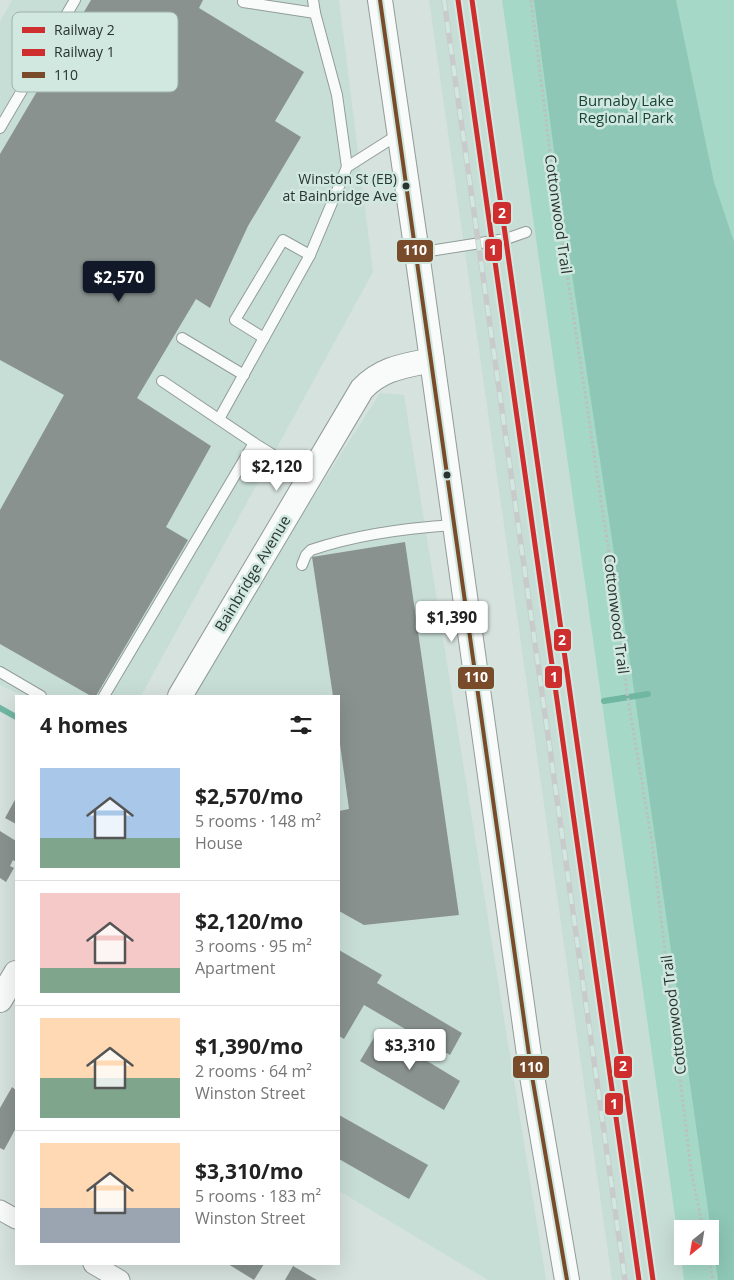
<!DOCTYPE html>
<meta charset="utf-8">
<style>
:root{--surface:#fff;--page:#f6f6f6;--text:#222;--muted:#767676;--line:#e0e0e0;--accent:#111827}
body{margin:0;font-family:"Open Sans",sans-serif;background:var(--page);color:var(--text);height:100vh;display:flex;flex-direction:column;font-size:19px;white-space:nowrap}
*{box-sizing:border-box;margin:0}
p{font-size:16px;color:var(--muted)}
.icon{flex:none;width:28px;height:28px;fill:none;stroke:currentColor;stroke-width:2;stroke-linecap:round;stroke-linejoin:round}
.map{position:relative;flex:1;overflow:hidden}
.panel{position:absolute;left:15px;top:695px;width:325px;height:570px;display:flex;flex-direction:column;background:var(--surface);border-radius:0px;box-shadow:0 5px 20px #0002}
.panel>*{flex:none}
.needle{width:32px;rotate:210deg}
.fabs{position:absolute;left:674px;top:1220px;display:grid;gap:10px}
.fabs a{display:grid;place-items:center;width:45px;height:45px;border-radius:0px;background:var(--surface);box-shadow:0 5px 20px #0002;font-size:25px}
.price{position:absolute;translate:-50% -42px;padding:0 11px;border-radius:5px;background:#fff;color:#222;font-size:16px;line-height:32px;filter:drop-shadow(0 1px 2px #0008)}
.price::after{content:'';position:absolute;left:50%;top:30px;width:15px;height:11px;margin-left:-8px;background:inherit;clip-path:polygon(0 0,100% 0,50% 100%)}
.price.on{background:var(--accent);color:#fff}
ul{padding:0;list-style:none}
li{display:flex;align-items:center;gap:15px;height:125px;padding:0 25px}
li+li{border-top:1px solid var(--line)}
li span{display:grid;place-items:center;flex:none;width:140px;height:100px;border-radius:0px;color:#555}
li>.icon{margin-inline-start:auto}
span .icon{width:60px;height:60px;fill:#fffc;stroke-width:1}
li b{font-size:21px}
h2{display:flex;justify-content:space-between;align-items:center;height:60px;padding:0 25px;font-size:21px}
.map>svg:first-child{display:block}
.built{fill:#c7ded6}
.green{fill:#a6d8c7;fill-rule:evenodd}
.forest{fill:#8ec7b6}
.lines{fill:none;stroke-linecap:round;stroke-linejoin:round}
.stream{stroke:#70b7a2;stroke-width:6}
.building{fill:#89928f}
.service-casing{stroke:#929c99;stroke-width:12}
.minor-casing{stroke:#929c99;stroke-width:21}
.tertiary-casing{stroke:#929c99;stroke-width:26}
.path{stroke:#bac1bf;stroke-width:3;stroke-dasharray:2.5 2.5;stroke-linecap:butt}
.service{stroke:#f9fbfa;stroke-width:10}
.minor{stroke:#f9fbfa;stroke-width:19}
.tertiary{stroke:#f9fbfa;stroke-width:24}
.rail-casing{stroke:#c8cbca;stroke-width:5.5}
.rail{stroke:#d0e8df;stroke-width:4;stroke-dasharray:11;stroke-linecap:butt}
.bus-1-casing{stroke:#d0e8df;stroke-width:8}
.bus-1{stroke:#7a4b2a;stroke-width:4}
.rail-1-casing{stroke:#d0e8df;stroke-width:9}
.rail-2-casing{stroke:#d0e8df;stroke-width:9}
.rail-1{stroke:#cf2e2f;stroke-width:5}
.rail-2{stroke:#cf2e2f;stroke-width:5}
.bus-dot{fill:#2a3330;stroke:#d0e8df;stroke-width:2}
.labels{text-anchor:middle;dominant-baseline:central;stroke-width:5;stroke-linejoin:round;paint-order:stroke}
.bus-label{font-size:14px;fill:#2a3330;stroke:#d0e8df;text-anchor:end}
.park-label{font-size:15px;fill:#194337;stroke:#d0e8df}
.street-label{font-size:15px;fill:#2a3330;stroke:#d0e8df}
.key{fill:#d0e8df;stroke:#9eb2aa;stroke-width:1}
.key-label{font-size:14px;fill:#2a3330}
.line-badge{stroke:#d0e8df;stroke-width:2}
.badge-label{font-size:14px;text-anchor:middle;font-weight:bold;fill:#fff}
</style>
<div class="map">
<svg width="734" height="1280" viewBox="0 0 734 1280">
<rect width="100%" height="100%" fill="#d6e2de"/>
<g class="built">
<polygon points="12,0 339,0 373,272 141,696 22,696 0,685 0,22"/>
<polygon points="429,0 502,0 684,1280 612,1280"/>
<polygon points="380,393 404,395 546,1280 488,1280 339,1191 339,696 186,696"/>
</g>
<path class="green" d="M502 0H734V1280H684ZM682 1229H710V1256H682Z"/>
<polygon class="forest" points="534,0 676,0 714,182 734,242 734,1280 718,1280 622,606 559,188"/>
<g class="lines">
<g class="stream">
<polyline points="604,701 648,694"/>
<polyline points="0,708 16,717"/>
</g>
</g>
<g class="building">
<polygon points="91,0 203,0 199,8 304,72 275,121 301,137 248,226 210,308 196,299 137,398 211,446 166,527 188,540 96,696 91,696 0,644 0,510 64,395 0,360 0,154"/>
<polygon points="405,542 459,915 364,925 339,911 339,811 349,809 339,737 339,696 333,696 312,557"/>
<polygon points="16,798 16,824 5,818"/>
<polygon points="0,831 16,841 16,862 13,860 10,866 14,868 6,882 0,878"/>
<polygon points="339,950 382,975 377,983 462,1033 450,1055 364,1005 344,1039 339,1036"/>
<polygon points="378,1031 460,1081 444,1110 360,1061"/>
<polygon points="12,1087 16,1090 16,1128 4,1150 0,1148 0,1108"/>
<polygon points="339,1115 428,1165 409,1199 339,1159"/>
<polygon points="228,1264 264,1264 254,1280"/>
<polygon points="293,1266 317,1280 285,1280"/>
</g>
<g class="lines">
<g class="service-casing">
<g id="service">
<polyline points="313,0 315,13 337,95 347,167"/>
<polyline points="243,2 315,13"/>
<polyline points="0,128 75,0"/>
<polyline points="417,253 506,239 526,232"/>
<polyline points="182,338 244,375"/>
<polyline points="264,338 235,320 283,240 310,255"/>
<polyline points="162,381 254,443"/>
<polyline points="219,419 310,255 347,167 399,134"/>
<path d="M302 565 306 555 311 550C358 534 406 528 455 525"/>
<polyline points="0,672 41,696"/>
<polyline points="104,696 254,443 309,477"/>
</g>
</g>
<g class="minor-casing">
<g id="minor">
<polyline points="0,1210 16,1219"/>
<polyline points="93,1264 120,1280"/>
</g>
</g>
<g class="tertiary-casing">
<g id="tertiary">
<polyline points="380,0 417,253 532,1076 567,1280"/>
<path d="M180 696 362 389C382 368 404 366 432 360"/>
<polyline points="0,1000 16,973"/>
</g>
</g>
<g class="path">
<polyline points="531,0 556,201 609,553 627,693 652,842 691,1170 703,1229"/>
<polyline points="708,1256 713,1280"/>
</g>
<use href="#service" class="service"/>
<use href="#minor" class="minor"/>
<use href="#tertiary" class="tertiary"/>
<g class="rail-casing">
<polyline id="rail" points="444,0 625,1280"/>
</g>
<use href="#rail" class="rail"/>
<g class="bus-1-casing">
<polyline id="bus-1" points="380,0 532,1076 567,1280"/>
</g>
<use href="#bus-1" class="bus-1"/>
<g class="rail-1-casing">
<polyline id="rail-1" points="472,0 653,1280"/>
</g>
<g class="rail-2-casing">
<polyline id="rail-2" points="458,0 639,1280"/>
</g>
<use href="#rail-1" class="rail-1"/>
<use href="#rail-2" class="rail-2"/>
</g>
<g class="bus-dot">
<circle cx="406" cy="186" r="4.5"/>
<circle cx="447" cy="475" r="4.5"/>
</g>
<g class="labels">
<g class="bus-label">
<text x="397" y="178">Winston St (EB)<tspan x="397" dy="17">at Bainbridge Ave</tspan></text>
</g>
<g class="park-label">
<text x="626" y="100">Burnaby Lake<tspan x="626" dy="17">Regional Park</tspan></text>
</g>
<g class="street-label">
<text transform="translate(559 214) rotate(82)">Cottonwood Trail</text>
<text transform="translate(252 573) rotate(-59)">Bainbridge Avenue</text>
<text transform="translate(617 614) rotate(83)">Cottonwood Trail</text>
<text transform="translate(673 1015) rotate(-97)">Cottonwood Trail</text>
</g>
</g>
<rect x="12" y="12" width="166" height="80" rx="8" class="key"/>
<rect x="22" y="27" width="23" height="6" fill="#cf2e2f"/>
<rect x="22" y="49" width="23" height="7" fill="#cf2e2f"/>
<rect x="22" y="72" width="23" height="6" fill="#7a4b2a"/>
<g class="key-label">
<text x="54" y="35">Railway 2</text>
<text x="54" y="57">Railway 1</text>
<text x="54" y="80">110</text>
</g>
<g class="line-badge">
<rect x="492" y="201" width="20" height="24" rx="5" fill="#cf2e2f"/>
<rect x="484" y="238" width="19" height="24" rx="5" fill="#cf2e2f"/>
<rect x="396" y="239" width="38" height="24" rx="5" fill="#7a4b2a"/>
<rect x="553" y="628" width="19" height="24" rx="5" fill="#cf2e2f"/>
<rect x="544" y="665" width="19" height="24" rx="5" fill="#cf2e2f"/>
<rect x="457" y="666" width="38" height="24" rx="5" fill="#7a4b2a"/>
<rect x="613" y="1055" width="20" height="24" rx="5" fill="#cf2e2f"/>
<rect x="512" y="1055" width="38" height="24" rx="5" fill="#7a4b2a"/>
<rect x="604" y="1092" width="20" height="24" rx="5" fill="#cf2e2f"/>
</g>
<g class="badge-label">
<text x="502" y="218">2</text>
<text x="493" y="255">1</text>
<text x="415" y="255">110</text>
<text x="562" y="645">2</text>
<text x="554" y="682">1</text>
<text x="476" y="682">110</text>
<text x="623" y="1071">2</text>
<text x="531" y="1072">110</text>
<text x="614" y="1109">1</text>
</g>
</svg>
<div class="fabs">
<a><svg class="needle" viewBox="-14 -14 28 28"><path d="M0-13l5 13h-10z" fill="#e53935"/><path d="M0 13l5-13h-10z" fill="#767676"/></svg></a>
</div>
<b class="price on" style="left:119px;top:303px">$2,570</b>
<b class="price" style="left:277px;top:492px">$2,120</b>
<b class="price" style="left:452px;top:643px">$1,390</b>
<b class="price" style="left:410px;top:1071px">$3,310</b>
<section class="panel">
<h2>4 homes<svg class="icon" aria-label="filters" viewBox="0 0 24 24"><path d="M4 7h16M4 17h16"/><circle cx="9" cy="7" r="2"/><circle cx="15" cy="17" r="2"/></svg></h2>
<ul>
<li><span style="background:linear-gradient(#a9c7e8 70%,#7fa58c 0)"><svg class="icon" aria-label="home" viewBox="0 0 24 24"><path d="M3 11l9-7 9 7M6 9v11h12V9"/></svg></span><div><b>$2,570/mo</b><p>5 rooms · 148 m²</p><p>House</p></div></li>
<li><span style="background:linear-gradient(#f6c9c9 75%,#7fa58c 0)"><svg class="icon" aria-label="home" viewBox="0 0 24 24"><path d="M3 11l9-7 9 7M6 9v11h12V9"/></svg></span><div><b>$2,120/mo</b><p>3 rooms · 95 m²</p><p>Apartment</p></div></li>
<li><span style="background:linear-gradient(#ffd9b3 60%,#7fa58c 0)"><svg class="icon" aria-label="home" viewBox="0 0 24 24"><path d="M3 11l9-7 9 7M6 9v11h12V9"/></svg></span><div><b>$1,390/mo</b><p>2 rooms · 64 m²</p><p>Winston Street</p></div></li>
<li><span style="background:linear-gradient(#ffd9b3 65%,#9aa5b1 0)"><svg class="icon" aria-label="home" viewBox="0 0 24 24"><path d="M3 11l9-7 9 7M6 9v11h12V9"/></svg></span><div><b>$3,310/mo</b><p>5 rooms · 183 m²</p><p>Winston Street</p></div></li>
</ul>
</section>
</div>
